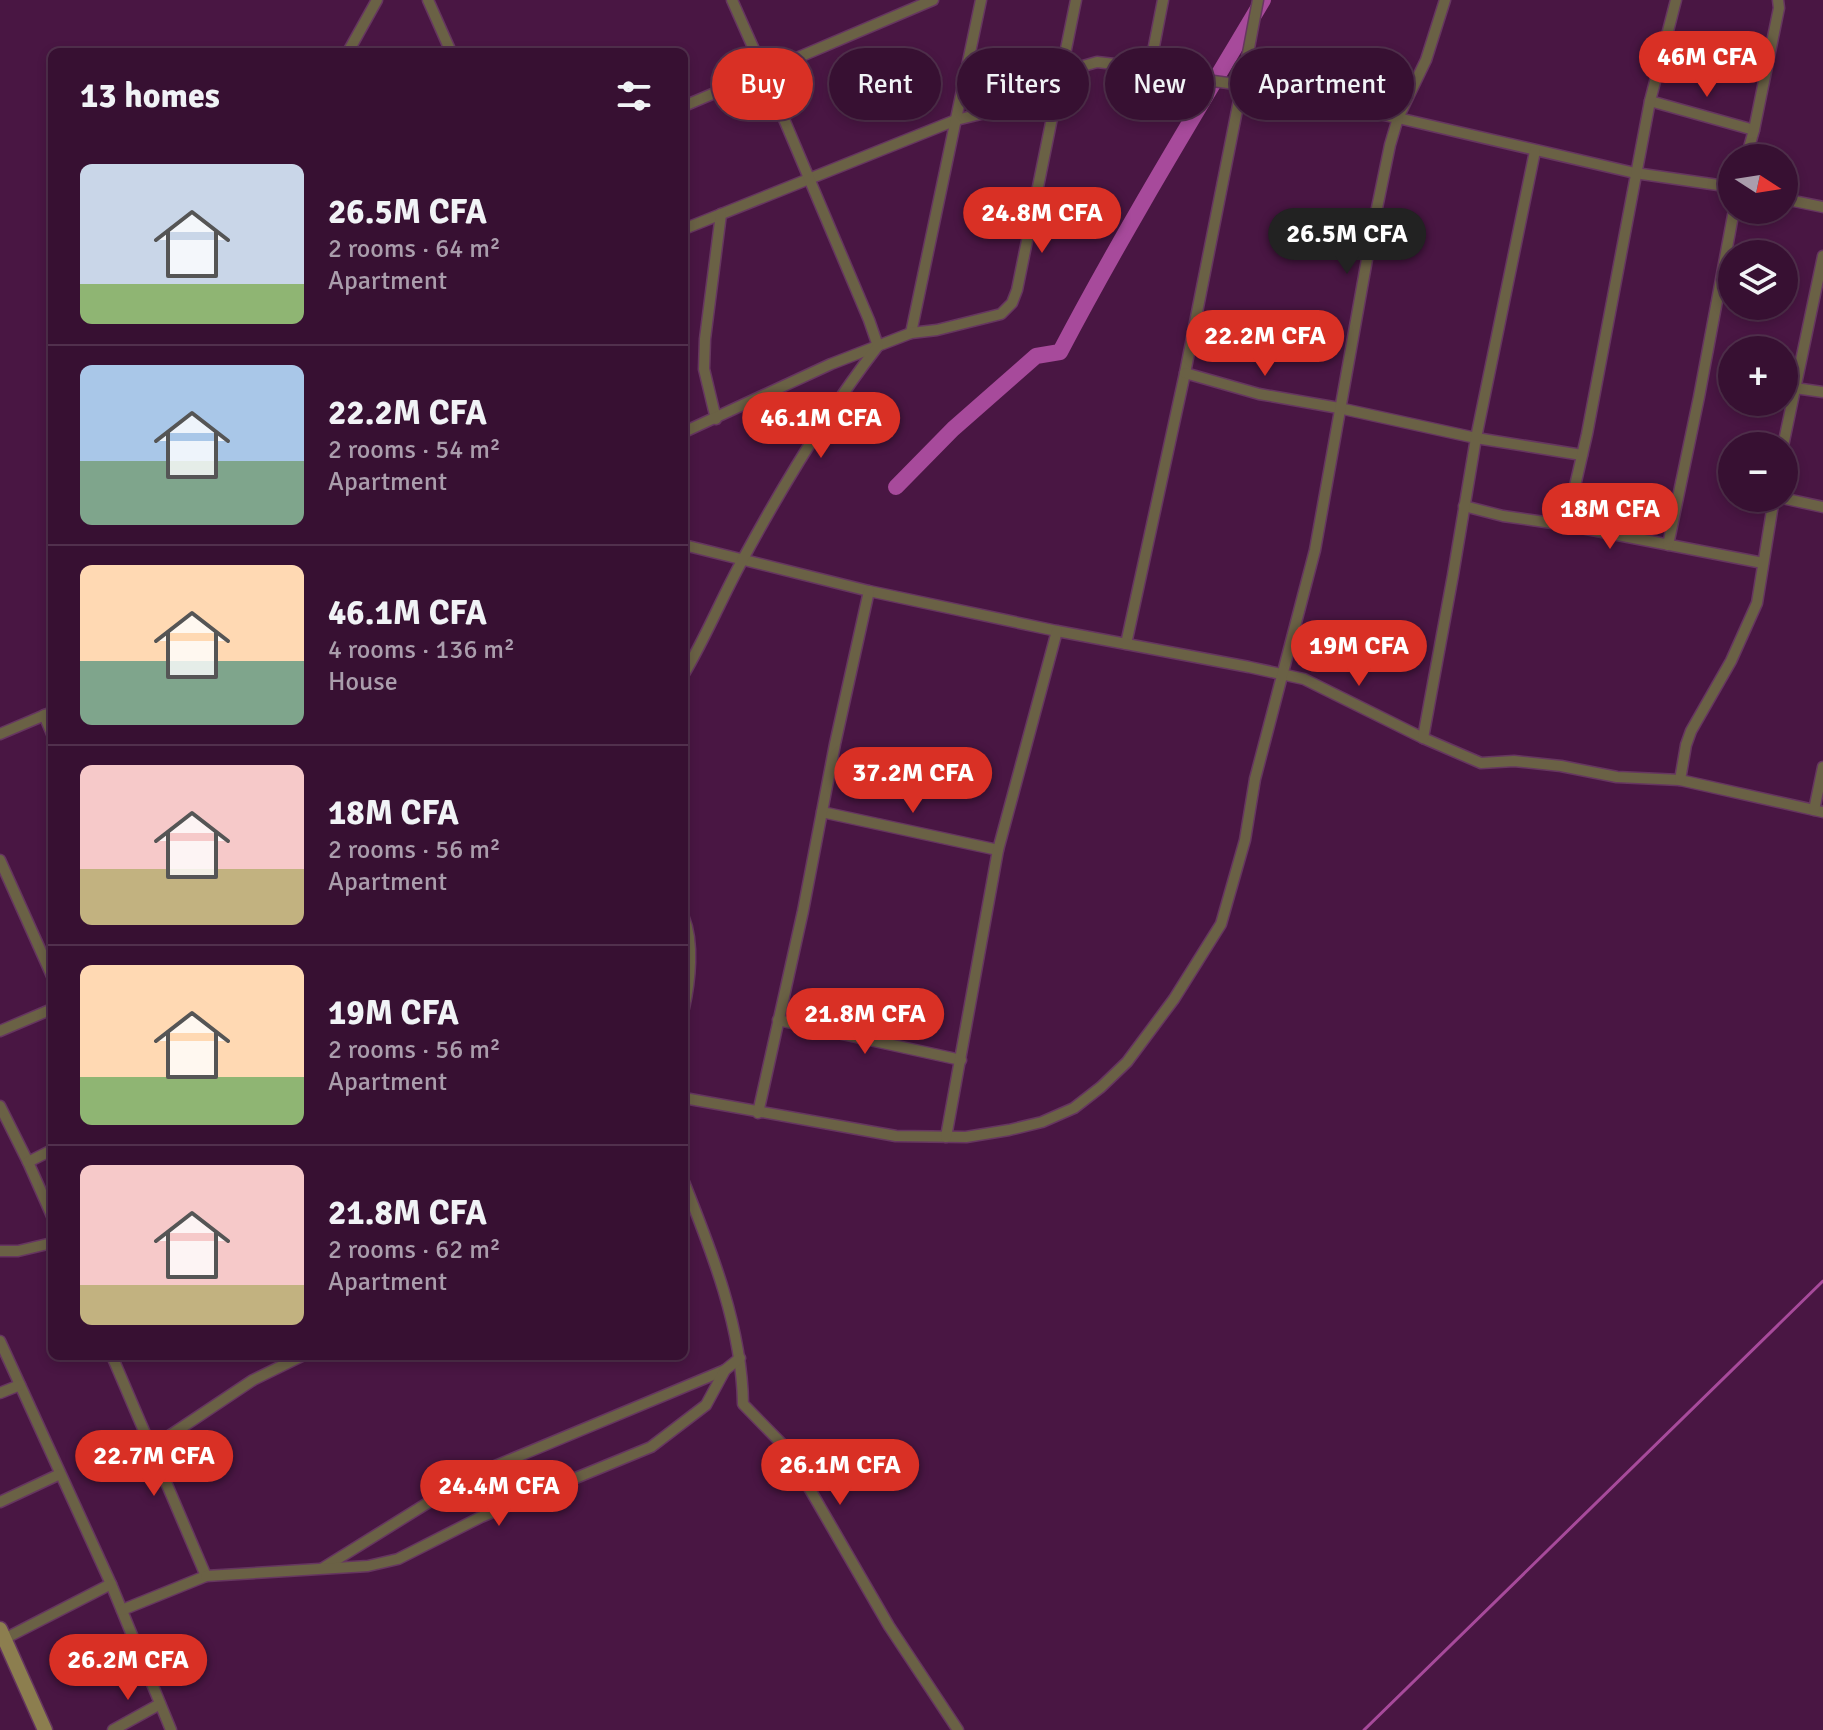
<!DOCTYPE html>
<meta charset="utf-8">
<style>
:root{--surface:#371032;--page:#421e3e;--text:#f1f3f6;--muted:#aa9dac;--line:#51304d;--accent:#d93025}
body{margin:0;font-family:Signika,sans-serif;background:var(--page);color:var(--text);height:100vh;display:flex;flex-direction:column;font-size:30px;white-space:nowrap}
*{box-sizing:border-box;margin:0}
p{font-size:26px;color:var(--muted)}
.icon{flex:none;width:44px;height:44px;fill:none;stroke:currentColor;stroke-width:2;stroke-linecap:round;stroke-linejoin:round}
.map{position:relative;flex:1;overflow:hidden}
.panel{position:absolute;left:48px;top:48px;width:640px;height:1312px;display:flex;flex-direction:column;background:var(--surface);border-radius:12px;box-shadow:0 4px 12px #0003,0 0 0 2px var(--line)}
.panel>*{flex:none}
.hud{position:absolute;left:712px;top:48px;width:760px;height:72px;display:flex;gap:16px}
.needle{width:52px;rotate:102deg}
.tools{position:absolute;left:1718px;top:144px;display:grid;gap:16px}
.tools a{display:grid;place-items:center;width:80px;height:80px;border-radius:50%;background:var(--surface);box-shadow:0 4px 12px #0003,0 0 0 2px var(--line);font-size:40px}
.price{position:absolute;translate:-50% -68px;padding:0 18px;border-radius:28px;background:var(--accent);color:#fff;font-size:26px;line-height:52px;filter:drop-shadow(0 2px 4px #0008)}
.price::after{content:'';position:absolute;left:50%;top:48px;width:24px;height:18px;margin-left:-12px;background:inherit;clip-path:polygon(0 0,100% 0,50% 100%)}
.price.active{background:#222;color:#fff}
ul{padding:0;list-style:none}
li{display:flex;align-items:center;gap:24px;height:200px;padding:0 32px}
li+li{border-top:2px solid var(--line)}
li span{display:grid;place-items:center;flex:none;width:224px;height:160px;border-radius:12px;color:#555}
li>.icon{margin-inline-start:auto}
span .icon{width:96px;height:96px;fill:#fffc;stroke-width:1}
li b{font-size:34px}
h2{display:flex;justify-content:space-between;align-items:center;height:96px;padding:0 32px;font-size:34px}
.pill{padding:0 28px;border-radius:36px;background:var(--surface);box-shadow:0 4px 12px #0003,0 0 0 2px var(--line);font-size:28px;line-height:72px}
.pill.active{background:var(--accent);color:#fff}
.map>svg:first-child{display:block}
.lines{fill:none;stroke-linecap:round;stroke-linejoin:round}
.stream{stroke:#a74a9b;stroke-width:3}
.river{stroke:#a74a9b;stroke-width:16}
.street-casing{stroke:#663660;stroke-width:13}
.secondary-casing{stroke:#663660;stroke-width:17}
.street{stroke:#6a6145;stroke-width:10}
.secondary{stroke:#8c7e4f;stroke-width:14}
</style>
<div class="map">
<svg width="1823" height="1730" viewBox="0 0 1823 1730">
<rect width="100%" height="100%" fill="#491643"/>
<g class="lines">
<polyline class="stream" points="1364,1730 1823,1281"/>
<path class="river" d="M896 487 953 429 1036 356 1060 352C1123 232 1194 116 1263 0"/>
<g class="street-casing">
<g id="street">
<polyline points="428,0 451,52"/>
<polyline points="1445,0 1426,60 1398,118 1635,173 1732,187"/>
<polyline points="348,52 377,0"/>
<polyline points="1062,72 1097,62 1132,66 1149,72 1242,85 1185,373 1126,644"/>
<polyline points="1149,72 1163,0"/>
<polyline points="1650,101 1754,130"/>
<polyline points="684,106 933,0"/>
<polyline points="1746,158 1754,130 1779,8 1778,0"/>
<polyline points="1784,199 1823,207"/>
<polyline points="684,229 956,120 1026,103 1059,83"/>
<polyline points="911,333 981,0"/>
<polyline points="1185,373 1259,394 1339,408 1476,438 1582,455"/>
<polyline points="1795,388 1823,392"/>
<polyline points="716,419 704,369 705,339 721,214"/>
<polyline points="684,432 831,364 911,333 937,330 1001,314 1012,303 1017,290 1076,0"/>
<polyline points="1783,446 1823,256"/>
<polyline points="1782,498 1823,507"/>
<polyline points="1464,506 1503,516 1566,525 1763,563"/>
<polyline points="1566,525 1587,434 1650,101 1676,0"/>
<polyline points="684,545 869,591 1057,631 1249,667 1304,679 1423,738 1481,763 1514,761 1561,766 1617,777 1680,780 1823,812"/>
<polyline points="1668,545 1699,397 1734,210"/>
<path d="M684 674C706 637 722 597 743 559 783 485 827 412 878 346L869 320 764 72 732 0"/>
<polyline points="44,715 52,734"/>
<polyline points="0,734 52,712"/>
<polyline points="1423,738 1453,575 1476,438 1535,151"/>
<polyline points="1680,780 1686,745 1691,731 1731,661 1757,603 1774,498"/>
<polyline points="1814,810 1823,767"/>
<polyline points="822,812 998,850"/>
<polyline points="0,860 52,976"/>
<path d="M684 918C694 942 690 982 684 1008"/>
<polyline points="778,1020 961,1060"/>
<polyline points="0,1031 52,1009"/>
<polyline points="684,1098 896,1136 966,1137 1009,1130 1042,1122 1074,1108 1101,1087 1127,1062 1174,999 1221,924 1245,840 1255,779 1315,550 1371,237 1390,145 1398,118 1242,85 1258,0"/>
<polyline points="0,1106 28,1162 52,1216"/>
<polyline points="758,1113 803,911 835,744 869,591"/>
<polyline points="946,1137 998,850 1057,631"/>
<polyline points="28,1162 52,1150"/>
<path d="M684 1182C712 1252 742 1328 743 1404L786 1448 889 1626 958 1730"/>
<polyline points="0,1251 18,1251 52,1243"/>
<polyline points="0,1341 111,1584 171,1730"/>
<polyline points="112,1356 206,1576 122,1610"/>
<polyline points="0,1393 20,1385"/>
<polyline points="151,1448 253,1380 302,1356"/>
<polyline points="0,1502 60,1474"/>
<polyline points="323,1568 471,1476 725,1370"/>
<polyline points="206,1576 368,1566 398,1559 481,1517 651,1447 706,1405 725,1370 740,1358"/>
<polyline points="0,1641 111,1584"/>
<polyline points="113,1730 160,1704"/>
</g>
</g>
<g class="secondary-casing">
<polyline id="secondary" points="0,1629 45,1730"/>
</g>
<use href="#street" class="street"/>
<use href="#secondary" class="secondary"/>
</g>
</svg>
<div class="tools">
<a><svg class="needle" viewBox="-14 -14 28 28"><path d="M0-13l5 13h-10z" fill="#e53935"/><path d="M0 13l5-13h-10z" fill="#aa9dac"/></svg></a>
<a><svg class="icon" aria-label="layers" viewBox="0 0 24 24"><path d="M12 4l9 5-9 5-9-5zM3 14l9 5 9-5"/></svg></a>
<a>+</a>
<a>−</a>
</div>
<b class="price" style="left:1707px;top:99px">46M CFA</b>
<b class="price" style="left:1042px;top:255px">24.8M CFA</b>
<b class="price active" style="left:1347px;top:276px">26.5M CFA</b>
<b class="price" style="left:1265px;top:378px">22.2M CFA</b>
<b class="price" style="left:821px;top:460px">46.1M CFA</b>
<b class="price" style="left:1610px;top:551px">18M CFA</b>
<b class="price" style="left:1359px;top:688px">19M CFA</b>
<b class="price" style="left:913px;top:815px">37.2M CFA</b>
<b class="price" style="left:865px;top:1056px">21.8M CFA</b>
<b class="price" style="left:154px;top:1498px">22.7M CFA</b>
<b class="price" style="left:840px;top:1507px">26.1M CFA</b>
<b class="price" style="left:499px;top:1528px">24.4M CFA</b>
<b class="price" style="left:128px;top:1702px">26.2M CFA</b>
<div class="hud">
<a class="pill active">Buy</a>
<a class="pill">Rent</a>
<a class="pill">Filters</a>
<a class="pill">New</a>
<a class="pill">Apartment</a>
</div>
<section class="panel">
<h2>13 homes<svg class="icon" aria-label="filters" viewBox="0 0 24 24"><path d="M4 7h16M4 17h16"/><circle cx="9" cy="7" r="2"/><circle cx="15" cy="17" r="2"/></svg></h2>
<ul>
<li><span style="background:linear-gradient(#c9d6e8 75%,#8fb573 0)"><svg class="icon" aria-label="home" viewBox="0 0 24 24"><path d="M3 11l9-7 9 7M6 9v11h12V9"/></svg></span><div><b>26.5M CFA</b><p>2 rooms · 64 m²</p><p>Apartment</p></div></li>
<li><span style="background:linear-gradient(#a9c7e8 60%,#7fa58c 0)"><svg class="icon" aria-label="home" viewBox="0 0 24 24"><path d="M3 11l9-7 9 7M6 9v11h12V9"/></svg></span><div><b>22.2M CFA</b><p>2 rooms · 54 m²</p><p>Apartment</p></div></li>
<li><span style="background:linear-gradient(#ffd9b3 60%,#7fa58c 0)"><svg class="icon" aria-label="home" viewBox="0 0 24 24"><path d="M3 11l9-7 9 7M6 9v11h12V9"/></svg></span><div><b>46.1M CFA</b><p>4 rooms · 136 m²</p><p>House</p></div></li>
<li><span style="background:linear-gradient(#f6c9c9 65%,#c2b280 0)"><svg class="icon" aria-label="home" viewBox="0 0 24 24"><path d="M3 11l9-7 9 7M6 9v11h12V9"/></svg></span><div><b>18M CFA</b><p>2 rooms · 56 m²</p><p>Apartment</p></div></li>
<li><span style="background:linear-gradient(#ffd9b3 70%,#8fb573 0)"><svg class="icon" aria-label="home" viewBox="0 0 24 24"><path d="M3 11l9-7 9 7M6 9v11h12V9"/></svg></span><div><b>19M CFA</b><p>2 rooms · 56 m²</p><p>Apartment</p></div></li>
<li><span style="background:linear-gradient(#f6c9c9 75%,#c2b280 0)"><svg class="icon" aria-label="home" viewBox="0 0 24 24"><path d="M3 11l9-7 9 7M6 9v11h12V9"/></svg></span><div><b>21.8M CFA</b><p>2 rooms · 62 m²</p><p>Apartment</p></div></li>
</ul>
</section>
</div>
